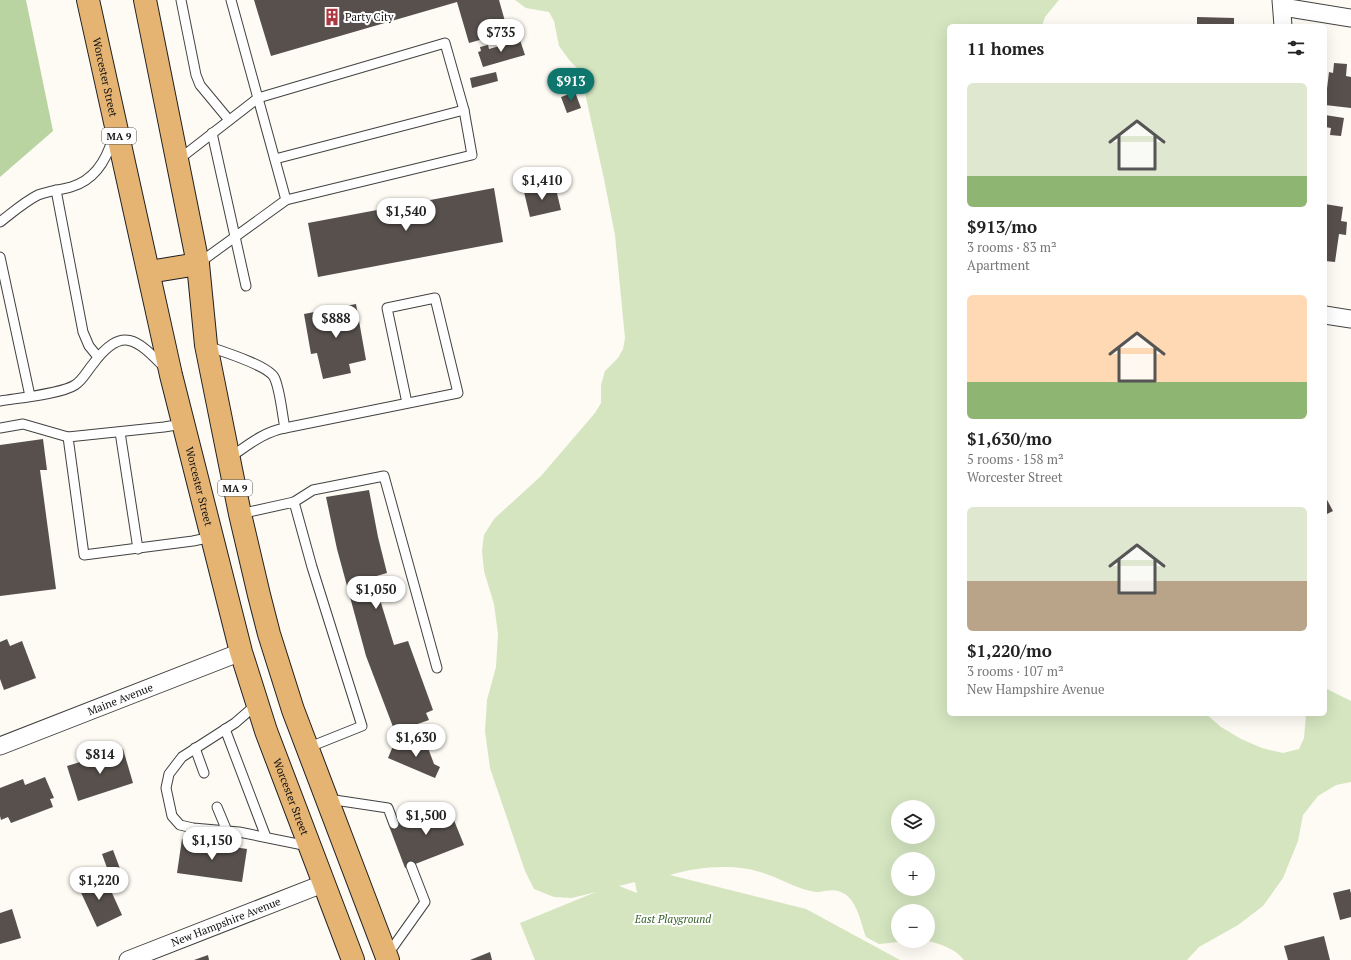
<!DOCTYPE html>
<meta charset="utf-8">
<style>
:root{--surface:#fff;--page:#f6f6f6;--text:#222;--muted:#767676;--accent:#0f766e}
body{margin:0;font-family:"PT Serif",serif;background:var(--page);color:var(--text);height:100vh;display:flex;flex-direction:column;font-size:15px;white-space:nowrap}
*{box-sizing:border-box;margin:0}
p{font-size:13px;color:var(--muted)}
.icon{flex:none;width:22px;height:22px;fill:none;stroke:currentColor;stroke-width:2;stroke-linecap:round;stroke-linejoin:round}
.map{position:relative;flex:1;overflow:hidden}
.drawer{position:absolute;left:947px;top:24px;width:380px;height:692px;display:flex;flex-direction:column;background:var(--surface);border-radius:6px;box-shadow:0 4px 16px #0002}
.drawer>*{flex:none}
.controls{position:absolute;left:891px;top:800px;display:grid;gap:8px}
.controls a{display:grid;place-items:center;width:44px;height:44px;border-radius:50%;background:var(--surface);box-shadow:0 4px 16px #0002;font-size:20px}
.price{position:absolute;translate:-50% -34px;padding:0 9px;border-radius:14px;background:#fff;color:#222;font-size:13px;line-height:26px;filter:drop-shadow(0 1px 2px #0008)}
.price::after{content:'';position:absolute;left:50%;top:24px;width:12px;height:9px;margin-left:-6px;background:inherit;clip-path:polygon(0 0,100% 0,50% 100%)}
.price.selected{background:var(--accent);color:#fff}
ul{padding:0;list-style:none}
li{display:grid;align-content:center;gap:8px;height:212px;padding:0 20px}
li span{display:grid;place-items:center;height:124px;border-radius:6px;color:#555}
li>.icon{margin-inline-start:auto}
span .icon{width:72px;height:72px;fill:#fffc;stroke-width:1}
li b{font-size:17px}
h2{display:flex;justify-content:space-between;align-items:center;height:48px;padding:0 20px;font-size:17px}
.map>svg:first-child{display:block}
.green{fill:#d4e5c0;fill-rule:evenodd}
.forest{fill:#b9d4a1}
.building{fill:#57504d}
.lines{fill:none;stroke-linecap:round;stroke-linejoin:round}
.service-casing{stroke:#424242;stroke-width:11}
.minor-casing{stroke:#424242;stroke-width:19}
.trunk-casing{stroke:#202020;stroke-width:24}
.service{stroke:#fff;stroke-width:9}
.minor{stroke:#fff;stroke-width:17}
.trunk{stroke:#e6b472;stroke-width:22}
.labels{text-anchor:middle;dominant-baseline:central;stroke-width:4;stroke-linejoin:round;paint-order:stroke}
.shield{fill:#fff;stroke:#575757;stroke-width:1}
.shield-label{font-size:10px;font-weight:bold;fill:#0f0f0f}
.poi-label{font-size:11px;fill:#0f0f0f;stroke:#fff;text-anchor:start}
.street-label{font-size:11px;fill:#0f0f0f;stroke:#fff}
.park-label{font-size:11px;font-style:italic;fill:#346026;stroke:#fff}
</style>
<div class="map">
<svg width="1351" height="960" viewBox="0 0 1351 960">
<rect width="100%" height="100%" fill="#fdfbf3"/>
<path class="green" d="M515 0H1059L1045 17 1042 26H949V714H1206L1221 727 1241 739 1262 748 1283 753 1299 749 1304 738 1306 714H1325V690L1327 689 1351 701V782L1336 785 1318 796 1303 815 1298 841 1283 878 1263 906 1238 925 1199 947 1187 960H964C957 950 939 943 928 941V911H898V941H908L879 944 866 937C861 924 858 903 845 894 834 888 829 891 818 892 814 892 808 890 803 889 790 885 779 878 766 874 738 863 699 866 670 875L806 909 900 960H535L520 923 596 892 572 898 554 897 534 889 525 871 490 768 485 731 487 700 496 667 498 634 494 604 484 571 482 551 484 535 494 519 541 476 595 413 601 403V385L605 371 618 358 623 349 625 338 615 235 604 179 583 84 578 69 570 61 559 46 554 21 549 12 526 8ZM898 807H928V837H898ZM898 859H928V889H898ZM635 882 637 893 619 886Z"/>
<polygon class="forest" points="0,0 26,0 53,131 0,177"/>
<g class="building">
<polygon points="254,0 499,0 508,32 469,43 457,2 271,56"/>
<polygon points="1197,17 1234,18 1234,26 1197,26"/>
<polygon points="520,40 525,55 483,67 478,52 481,51 480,47 488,45 489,49"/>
<polygon points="1334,63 1347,64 1346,76 1351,77 1351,108 1325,105 1329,72 1333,73"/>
<polygon points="496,72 498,81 472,88 470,78"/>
<polygon points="575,92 581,108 567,113 561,97"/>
<polygon points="1325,115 1344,118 1341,136 1330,135 1331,128 1325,127"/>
<polygon points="555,185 561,210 530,217 524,192"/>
<polygon points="494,188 503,242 318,277 308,223"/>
<polygon points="1325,204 1343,207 1341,221 1347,222 1346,235 1339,234 1335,262 1325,261"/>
<polygon points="356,304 366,360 349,364 351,373 323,379 317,353 311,354 304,314"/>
<polygon points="43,439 47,470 40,470 56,589 0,596 0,445"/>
<polygon points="369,490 378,537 387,573 373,577 394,645 408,641 433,710 426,713 429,720 395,732 366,656 337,549 326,497"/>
<polygon points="1325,496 1333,511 1325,515"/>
<polygon points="7,639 10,646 22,641 36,678 4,690 0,679 0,642"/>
<polygon points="425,740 434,764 440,767 435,778 388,758 393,746 400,749"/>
<polygon points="123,749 133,783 78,801 67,766"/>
<polygon points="45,777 54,798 50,799 53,807 11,823 8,817 1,820 0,816 0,788 23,779 25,785"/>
<polygon points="447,803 464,845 405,868 389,826"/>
<polygon points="182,839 247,849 242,882 177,873"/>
<polygon points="113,850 122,874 111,879 102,854"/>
<polygon points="94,876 99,886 107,882 122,915 97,927 77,884"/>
<polygon points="1350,889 1351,894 1351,917 1340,920 1333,893"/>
<polygon points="12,909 21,938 0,944 0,913"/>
<polygon points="1324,936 1330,960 1288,960 1284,946"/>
<polygon points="490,952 492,960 470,960"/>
<polygon points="208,955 209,960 194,960"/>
</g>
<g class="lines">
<g class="service-casing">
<g id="service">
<polyline points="181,0 196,75 200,85 229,120"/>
<polyline points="231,0 286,200"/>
<polyline points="212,133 246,286"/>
<polyline points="275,159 464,110"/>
<polyline points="178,160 258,98 445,43 464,110 472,155 286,200 199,263"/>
<polyline points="56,190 83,332 89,346 98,357"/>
<path d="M0 222C12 213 24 202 38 195 49 191 60 190 71 187 95 180 107 159 113 137"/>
<polyline points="0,257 30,396"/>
<path d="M207 346C221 351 267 365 274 377 280 388 282 414 285 428 263 432 247 446 229 458"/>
<path d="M0 401C18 398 61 394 75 385 83 380 87 371 93 364 122 325 137 339 165 368"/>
<polyline points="183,424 164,427 68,437 84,555 193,541 212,537"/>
<polyline points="0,428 23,424 68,437"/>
<polyline points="285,428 458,393 435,298 387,308 407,403"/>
<polyline points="120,432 138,549"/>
<polyline points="294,502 313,490 384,476 437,668"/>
<polyline points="240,514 294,502 312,567 362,726 307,748"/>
<polyline points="257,704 235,723 182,757 169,774 166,788 172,816 180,825 193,828 239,832 308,846"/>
<polyline points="225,729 266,837"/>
<polyline points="195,748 204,773"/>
<polyline points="328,799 388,808 394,824"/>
<polyline points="217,807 227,831"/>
<polyline points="388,954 425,902 411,866"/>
</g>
</g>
<g class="minor-casing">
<g id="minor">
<polyline points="1281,0 1283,26"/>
<polyline points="1283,7 1351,18"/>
<polyline points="1325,315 1351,319"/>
<path id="s1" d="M0 746 241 652"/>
<path id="s2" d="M128 960 325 883"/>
</g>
</g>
<g class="trunk-casing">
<g id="trunk">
<path id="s3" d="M88 0 171 375 241 652 266 731 353 960"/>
<polyline points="145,0 198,264 206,345 240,514 259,595 269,634 293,710 388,960"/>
<polyline points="149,272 198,264"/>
</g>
</g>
<use href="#service" class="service"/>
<use href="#minor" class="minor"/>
<use href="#trunk" class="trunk"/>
</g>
<defs>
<g id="building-bare" transform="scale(1.38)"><path d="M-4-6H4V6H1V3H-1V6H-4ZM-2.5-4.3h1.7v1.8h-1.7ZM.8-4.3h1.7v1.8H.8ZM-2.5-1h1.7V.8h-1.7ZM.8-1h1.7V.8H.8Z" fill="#af3740" stroke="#fff" stroke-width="2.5" paint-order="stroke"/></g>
</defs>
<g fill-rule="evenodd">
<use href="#building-bare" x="332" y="17"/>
</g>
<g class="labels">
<g class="shield">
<rect x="102" y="128" width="34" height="16" rx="3"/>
<rect x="218" y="480" width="34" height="16" rx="3"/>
</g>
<g class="shield-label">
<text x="119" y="136">MA 9</text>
<text x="235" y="488">MA 9</text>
</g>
<g class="poi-label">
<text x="345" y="17">Party City</text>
</g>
<g class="street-label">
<text stroke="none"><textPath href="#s3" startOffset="79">Worcester Street</textPath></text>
<text stroke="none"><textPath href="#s3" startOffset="499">Worcester Street</textPath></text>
<text stroke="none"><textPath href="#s1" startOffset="129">Maine Avenue</textPath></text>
<text stroke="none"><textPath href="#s3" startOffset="823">Worcester Street</textPath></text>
<text stroke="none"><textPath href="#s2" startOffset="105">New Hampshire Avenue</textPath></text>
</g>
<g class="park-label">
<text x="673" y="919">East Playground</text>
</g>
</g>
</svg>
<div class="controls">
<a><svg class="icon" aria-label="layers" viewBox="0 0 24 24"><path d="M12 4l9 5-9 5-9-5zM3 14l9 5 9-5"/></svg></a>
<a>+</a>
<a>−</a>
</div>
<b class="price" style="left:501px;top:53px">$735</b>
<b class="price selected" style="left:571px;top:102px">$913</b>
<b class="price" style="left:542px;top:201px">$1,410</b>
<b class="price" style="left:406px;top:232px">$1,540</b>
<b class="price" style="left:336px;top:339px">$888</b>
<b class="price" style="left:376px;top:610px">$1,050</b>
<b class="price" style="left:416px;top:758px">$1,630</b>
<b class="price" style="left:100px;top:775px">$814</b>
<b class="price" style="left:426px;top:836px">$1,500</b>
<b class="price" style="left:212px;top:861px">$1,150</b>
<b class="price" style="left:99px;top:901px">$1,220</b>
<section class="drawer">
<h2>11 homes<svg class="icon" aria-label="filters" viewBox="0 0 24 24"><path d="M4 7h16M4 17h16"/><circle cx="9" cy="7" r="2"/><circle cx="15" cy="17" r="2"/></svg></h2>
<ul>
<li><span style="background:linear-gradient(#dfe7d0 75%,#8fb573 0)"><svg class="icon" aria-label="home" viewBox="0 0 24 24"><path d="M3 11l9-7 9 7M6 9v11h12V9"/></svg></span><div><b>$913/mo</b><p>3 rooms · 83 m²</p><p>Apartment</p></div></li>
<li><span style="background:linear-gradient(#ffd9b3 70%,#8fb573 0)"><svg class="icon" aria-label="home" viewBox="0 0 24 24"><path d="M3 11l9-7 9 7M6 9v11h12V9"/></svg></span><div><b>$1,630/mo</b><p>5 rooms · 158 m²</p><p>Worcester Street</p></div></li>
<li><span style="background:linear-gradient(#dfe7d0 60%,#b9a48a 0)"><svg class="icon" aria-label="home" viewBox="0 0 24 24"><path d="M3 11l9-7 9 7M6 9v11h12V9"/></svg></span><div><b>$1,220/mo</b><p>3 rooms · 107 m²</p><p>New Hampshire Avenue</p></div></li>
</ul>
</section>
</div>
